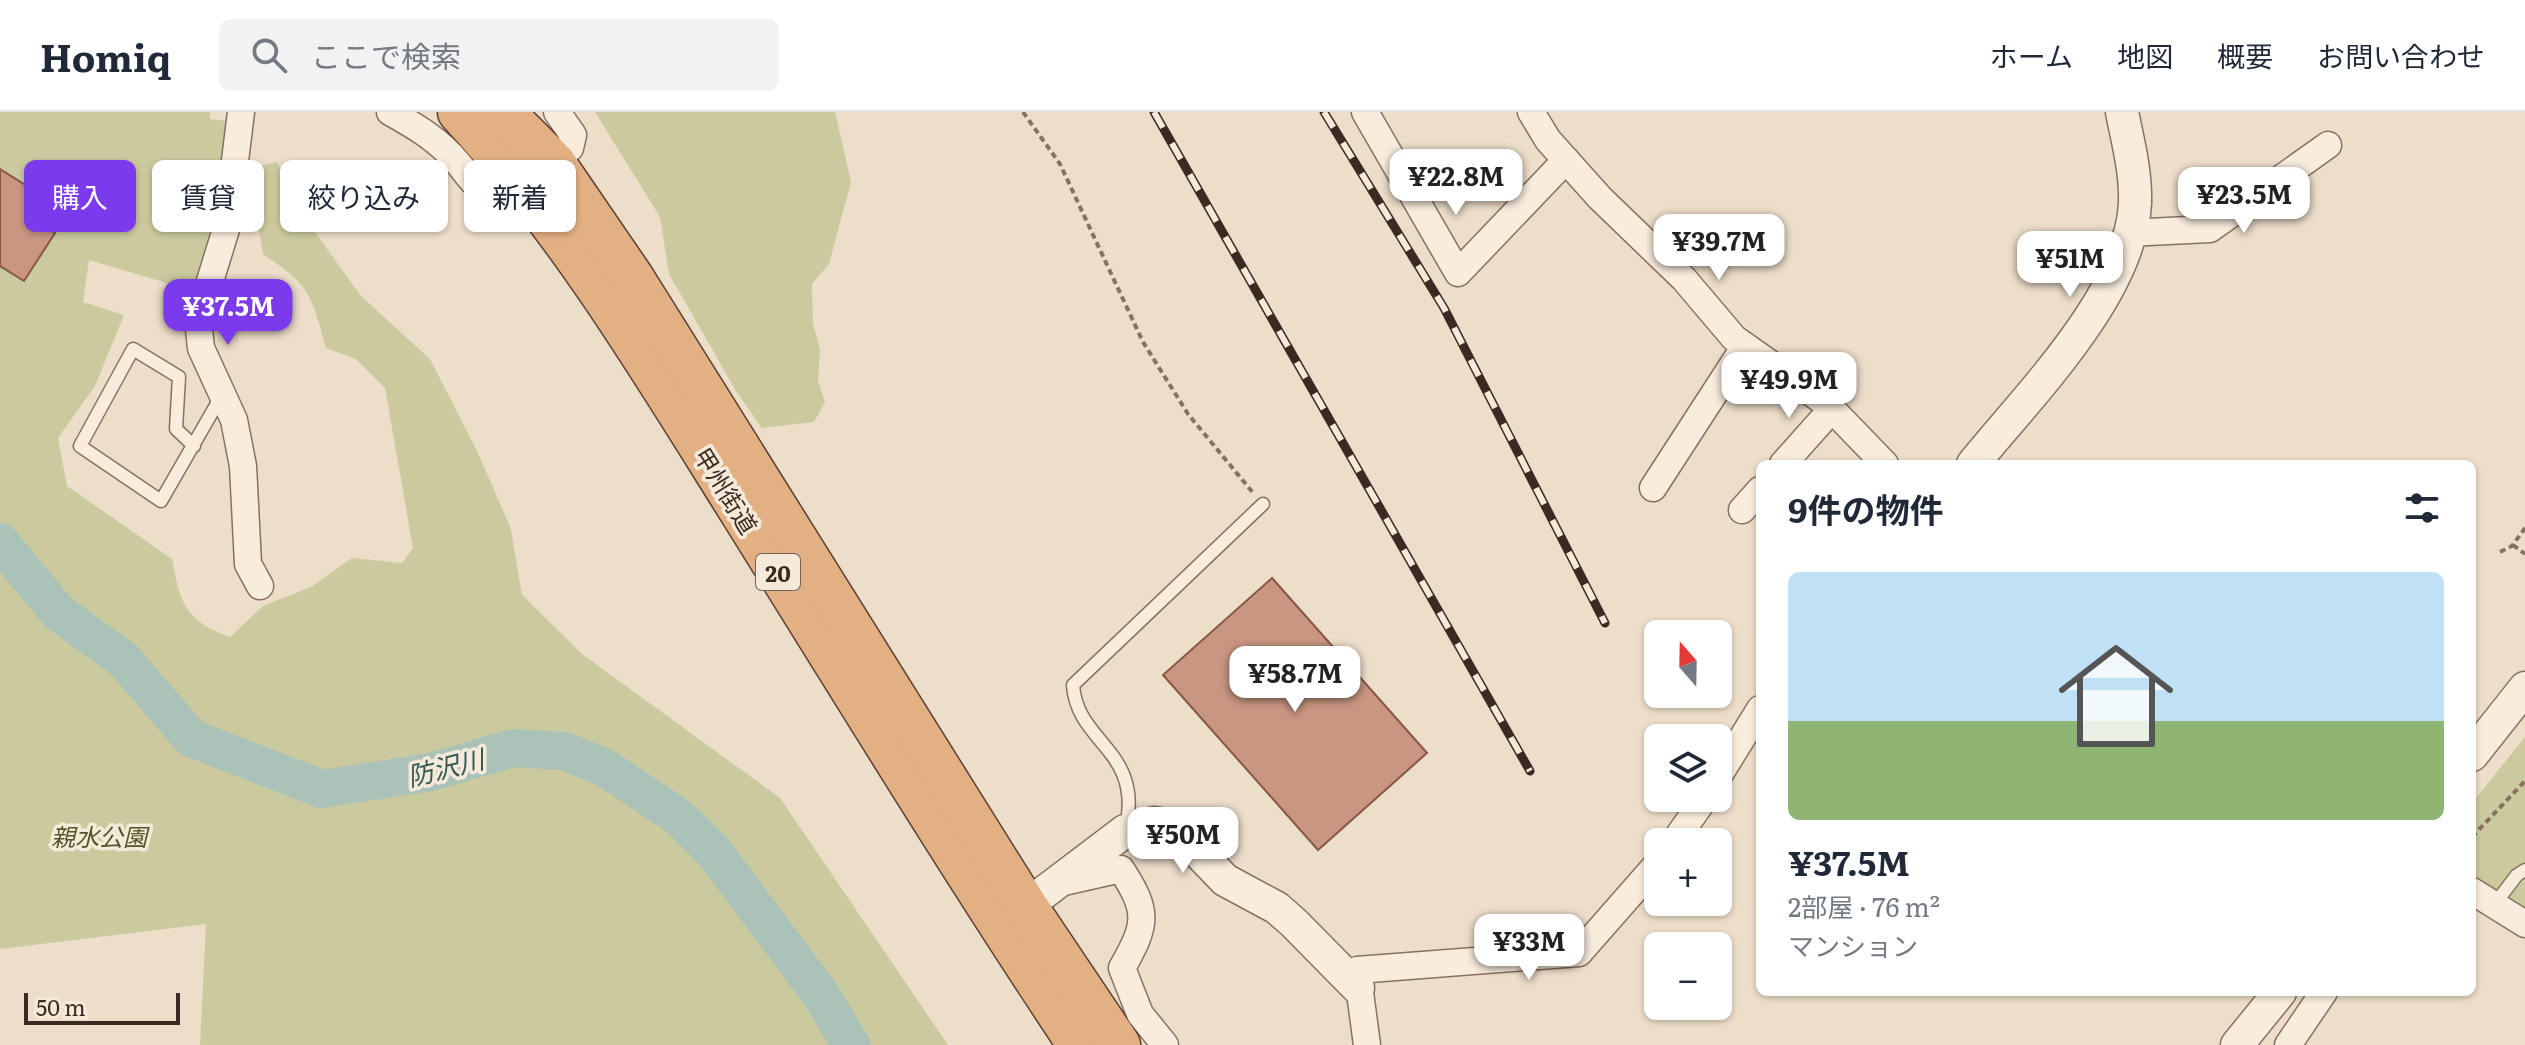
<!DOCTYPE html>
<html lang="ja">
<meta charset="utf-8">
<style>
:root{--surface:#fff;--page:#f2f2f3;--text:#1f2937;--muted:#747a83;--line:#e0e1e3;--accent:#7c3aed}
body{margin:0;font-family:Literata,"Noto Sans JP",serif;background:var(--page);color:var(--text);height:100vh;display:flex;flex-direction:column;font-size:30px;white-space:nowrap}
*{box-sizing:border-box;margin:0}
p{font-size:26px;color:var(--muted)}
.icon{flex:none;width:44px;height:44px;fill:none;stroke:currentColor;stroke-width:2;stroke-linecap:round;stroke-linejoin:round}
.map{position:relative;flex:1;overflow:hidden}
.drawer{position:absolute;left:1756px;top:348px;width:720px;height:536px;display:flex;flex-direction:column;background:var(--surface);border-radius:12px;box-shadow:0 2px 6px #0004}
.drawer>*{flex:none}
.banner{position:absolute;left:24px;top:48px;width:760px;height:72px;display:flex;gap:16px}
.needle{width:52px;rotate:340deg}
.buttons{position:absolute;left:1644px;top:508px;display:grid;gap:16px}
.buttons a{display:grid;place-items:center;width:88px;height:88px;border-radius:12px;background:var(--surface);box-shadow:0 2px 6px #0004;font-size:40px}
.scale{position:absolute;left:24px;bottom:20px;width:156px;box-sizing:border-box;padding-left:8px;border:4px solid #3b2a22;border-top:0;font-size:22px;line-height:28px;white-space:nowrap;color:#3b2a22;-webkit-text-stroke:6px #f5e9d9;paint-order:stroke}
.price{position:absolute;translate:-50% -68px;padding:0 18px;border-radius:16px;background:#fff;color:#222;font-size:26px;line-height:52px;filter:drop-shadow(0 2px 4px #0008)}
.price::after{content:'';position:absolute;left:50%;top:48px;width:24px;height:18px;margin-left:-12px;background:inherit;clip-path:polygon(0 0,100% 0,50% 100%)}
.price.selected{background:var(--accent);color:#fff}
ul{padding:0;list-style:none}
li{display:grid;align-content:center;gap:16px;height:424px;padding:0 32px}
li+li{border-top:2px solid var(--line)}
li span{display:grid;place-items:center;height:248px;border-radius:12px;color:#555}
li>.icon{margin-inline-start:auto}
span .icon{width:144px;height:144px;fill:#fffc;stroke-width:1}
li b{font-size:34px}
h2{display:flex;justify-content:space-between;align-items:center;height:96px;padding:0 32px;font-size:34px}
.tag{padding:0 28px;border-radius:12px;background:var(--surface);box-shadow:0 2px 6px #0004;font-size:28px;line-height:72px}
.tag.selected{background:var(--accent);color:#fff}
header{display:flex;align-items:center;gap:48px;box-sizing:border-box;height:112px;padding:0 40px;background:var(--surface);border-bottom:2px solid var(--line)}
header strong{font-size:38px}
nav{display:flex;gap:44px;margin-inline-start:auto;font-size:28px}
.search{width:560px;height:72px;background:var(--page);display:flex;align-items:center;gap:20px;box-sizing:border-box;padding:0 28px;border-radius:12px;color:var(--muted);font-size:30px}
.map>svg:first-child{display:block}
.green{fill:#cbca9e}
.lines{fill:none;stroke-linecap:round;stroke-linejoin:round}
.river{stroke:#aac2b8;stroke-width:38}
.building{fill:#c99682;stroke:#875746;stroke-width:2}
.service-casing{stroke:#89705f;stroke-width:15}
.minor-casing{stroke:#89705f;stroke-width:29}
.tertiary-casing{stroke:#89705f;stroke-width:35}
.trunk-casing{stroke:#583f33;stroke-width:45}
.path{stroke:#89705f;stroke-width:4;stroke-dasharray:6 4;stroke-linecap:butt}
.service{stroke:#f8ecdd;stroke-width:12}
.minor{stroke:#f8ecdd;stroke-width:26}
.tertiary{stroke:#f8ecdd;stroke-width:32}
.trunk{stroke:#e2b083;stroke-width:42}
.rail-casing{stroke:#3b2a22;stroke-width:9}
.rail{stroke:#f5e9d9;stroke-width:6;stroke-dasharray:18;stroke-linecap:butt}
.labels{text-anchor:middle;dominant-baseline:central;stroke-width:7;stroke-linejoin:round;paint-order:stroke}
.shield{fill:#f5e9d9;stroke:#736359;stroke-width:2}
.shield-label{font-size:22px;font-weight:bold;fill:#3b2a22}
.street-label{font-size:24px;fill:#3b2a22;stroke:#f5e9d9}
.park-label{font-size:24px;font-style:italic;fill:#515629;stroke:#f5e9d9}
.water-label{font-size:26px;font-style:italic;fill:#325952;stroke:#f5e9d9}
</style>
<header>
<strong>Homiq</strong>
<div class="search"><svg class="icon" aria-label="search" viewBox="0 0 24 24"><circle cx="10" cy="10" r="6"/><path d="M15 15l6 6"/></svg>ここで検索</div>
<nav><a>ホーム</a><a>地図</a><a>概要</a><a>お問い合わせ</a></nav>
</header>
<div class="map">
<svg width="2525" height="933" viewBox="0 0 2525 933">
<rect width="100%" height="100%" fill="#eddeca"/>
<g class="green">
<path d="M0 0H210V7L228 9 219 94 197 180 89 148 83 190 124 203 95 274 58 326 67 374 172 447C180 491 185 509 230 525L263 494 311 475 352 446 402 451 413 436 385 276 356 247 326 236C311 182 311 174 263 142L254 88 259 54 277 50 314 119 361 184 430 247 478 341 511 417 522 483 582 542 780 686 948 933H200L206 812 0 837Z"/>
<polygon points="595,0 835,0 851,70 829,152 812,172 813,212 820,238 818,269 825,290 814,310 762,316 736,279 669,162 660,105"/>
<polygon points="2525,625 2525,798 2472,764 2472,691"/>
</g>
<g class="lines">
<polyline class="river" points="0,430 59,501 124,548 191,626 322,677 431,660 513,636 564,639 604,655 679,705 714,740 821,883 851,933"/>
</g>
<g class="building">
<polygon points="0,57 35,79 26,93 42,102 37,110 55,121 24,169 0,154"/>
<polygon points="1272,466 1427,641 1318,738 1163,563"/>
</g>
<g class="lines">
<g class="service-casing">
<g id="service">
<polyline points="194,334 176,317 179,265 133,237 80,334 161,389 222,283"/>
<path d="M1126 716C1143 637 1077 632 1073 573L1263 392"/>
<polyline points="2494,793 2517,763 2525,758"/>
</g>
</g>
<g class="minor-casing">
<g id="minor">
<polyline points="241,0 227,114 198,208 201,236 234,308 243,354 248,452 260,474"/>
<path d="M390 0C415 14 439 28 458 51 468 63 472 71 485 79L498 74 515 61"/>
<polyline points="1365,0 1458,161 1566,48"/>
<polyline points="1531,0 1548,28 1600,86 1684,167 1734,226 1827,292 1885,352"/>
<polyline points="554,51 570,36 573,23 557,0"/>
<polyline points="2127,121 2210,117 2328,33"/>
<polyline points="1783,352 1832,297"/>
<polyline points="1653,376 1745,234"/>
<polyline points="1742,398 1760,378"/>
<polyline points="1718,665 1760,597"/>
<polyline points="1674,730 1705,686"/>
<path d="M1059 771 1121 757C1149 800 1147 812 1122 856L1140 902 1165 933"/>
<polyline points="2472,779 2525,812"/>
<polyline points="1367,933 1357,858 1579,841 1658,751"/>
<polyline points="2288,933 2324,880"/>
</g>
</g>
<g class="tertiary-casing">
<g id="tertiary">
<path d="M1973 352C2028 284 2131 182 2135 91 2136 60 2128 30 2122 0"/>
<polyline points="2472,643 2525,576"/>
<polyline points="1009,807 1125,719 1154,711 1174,715 1225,768 1277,796 1294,811 1358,876"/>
<polyline points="2237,933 2280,880"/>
</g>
</g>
<g class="trunk-casing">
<g id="trunk">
<path d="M459 0C572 122 655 263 743 403 854 581 963 759 1079 933"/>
<polyline points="503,0 554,51 632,165 1025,793 1119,933"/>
</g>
</g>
<g class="path">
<polyline points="1023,0 1060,52 1143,230 1188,302 1254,382"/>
<polyline points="2513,433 2525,442"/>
<polyline points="2500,440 2512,434 2525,416"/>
<polyline points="2472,725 2525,669"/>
</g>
<use href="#service" class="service"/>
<use href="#minor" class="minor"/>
<use href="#tertiary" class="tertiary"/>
<use href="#trunk" class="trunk"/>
<g class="rail-casing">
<g id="rail">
<polyline points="1154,0 1530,659"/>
<polyline points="1324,0 1444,196 1605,511"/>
</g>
</g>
<use href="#rail" class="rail"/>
</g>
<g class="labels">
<rect class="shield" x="756" y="442" width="44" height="36" rx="6"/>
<g class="shield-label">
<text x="778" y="460">20</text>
</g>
<g class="street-label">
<text transform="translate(727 378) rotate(58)">甲州街道</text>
</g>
<g class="park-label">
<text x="99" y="723">親水公園</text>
</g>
<g class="water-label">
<text transform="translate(445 654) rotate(-14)">防沢川</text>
</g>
</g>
</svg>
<div class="buttons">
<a><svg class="needle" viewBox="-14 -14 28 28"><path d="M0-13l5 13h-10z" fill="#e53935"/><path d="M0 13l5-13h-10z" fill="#747a83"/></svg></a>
<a><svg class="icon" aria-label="layers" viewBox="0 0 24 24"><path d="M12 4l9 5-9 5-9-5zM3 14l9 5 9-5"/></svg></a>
<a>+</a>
<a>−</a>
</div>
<div class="scale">50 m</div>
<b class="price" style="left:1456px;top:105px">¥22.8M</b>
<b class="price" style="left:2244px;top:123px">¥23.5M</b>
<b class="price" style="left:1719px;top:170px">¥39.7M</b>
<b class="price" style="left:2070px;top:187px">¥51M</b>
<b class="price selected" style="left:228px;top:235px">¥37.5M</b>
<b class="price" style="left:1789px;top:308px">¥49.9M</b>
<b class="price" style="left:1295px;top:602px">¥58.7M</b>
<b class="price" style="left:1183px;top:763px">¥50M</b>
<b class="price" style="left:1529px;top:870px">¥33M</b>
<div class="banner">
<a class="tag selected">購入</a>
<a class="tag">賃貸</a>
<a class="tag">絞り込み</a>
<a class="tag">新着</a>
</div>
<section class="drawer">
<h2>9件の物件<svg class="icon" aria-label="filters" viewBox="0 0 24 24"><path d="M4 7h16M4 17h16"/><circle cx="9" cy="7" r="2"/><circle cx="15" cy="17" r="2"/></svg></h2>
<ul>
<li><span style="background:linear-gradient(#bfe0f5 60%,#8fb573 0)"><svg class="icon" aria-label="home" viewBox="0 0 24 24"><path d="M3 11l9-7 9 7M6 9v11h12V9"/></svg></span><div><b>¥37.5M</b><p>2部屋 · 76 m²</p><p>マンション</p></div></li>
</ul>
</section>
</div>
